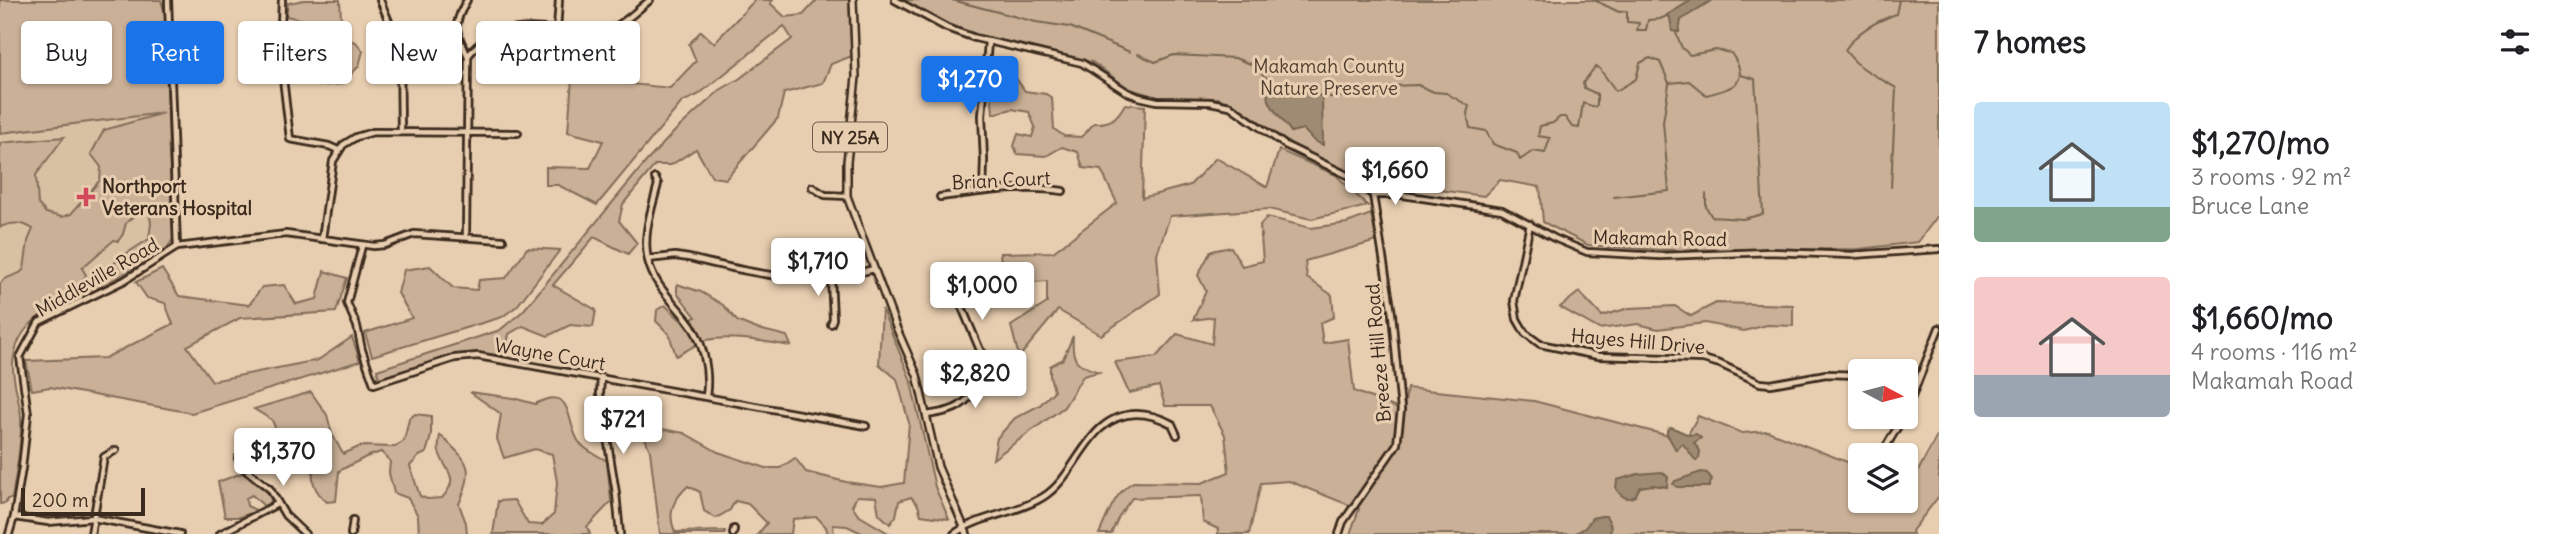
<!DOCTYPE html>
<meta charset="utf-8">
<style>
:root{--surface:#fff;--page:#f2f2f2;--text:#202124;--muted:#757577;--accent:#1a73e8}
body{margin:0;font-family:Delius,sans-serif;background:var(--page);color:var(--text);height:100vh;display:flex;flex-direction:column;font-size:26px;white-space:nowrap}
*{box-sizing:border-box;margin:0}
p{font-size:23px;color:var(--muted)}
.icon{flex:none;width:38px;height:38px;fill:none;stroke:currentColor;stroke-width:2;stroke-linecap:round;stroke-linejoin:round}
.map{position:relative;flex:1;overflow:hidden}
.details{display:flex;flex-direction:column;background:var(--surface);width:630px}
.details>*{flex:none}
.top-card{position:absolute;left:21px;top:21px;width:665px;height:63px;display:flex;gap:14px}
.needle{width:46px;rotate:97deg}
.tools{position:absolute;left:1848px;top:359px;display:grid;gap:14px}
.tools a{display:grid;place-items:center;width:70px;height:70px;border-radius:7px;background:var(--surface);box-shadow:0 2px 5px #0004;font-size:35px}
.scale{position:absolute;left:21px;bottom:18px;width:124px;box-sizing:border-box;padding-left:7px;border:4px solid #3b2a1e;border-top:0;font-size:19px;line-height:24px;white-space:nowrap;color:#3b2a1e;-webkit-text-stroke:5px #e8ceb0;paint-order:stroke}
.price{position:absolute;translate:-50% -60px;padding:0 16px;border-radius:7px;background:#fff;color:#222;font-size:23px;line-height:46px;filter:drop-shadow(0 2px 4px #0008)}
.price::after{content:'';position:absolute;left:50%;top:42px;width:21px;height:16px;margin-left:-10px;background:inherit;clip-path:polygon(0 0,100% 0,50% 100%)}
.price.current{background:var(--accent);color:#fff}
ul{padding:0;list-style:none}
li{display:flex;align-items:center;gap:21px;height:175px;padding:0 35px}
li span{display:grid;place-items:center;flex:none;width:196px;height:140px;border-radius:7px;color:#555}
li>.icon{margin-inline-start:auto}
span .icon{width:84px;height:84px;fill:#fffc;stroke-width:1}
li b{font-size:30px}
h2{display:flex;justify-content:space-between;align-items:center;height:84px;padding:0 35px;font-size:30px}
.chip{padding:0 24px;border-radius:7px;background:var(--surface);box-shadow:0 2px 5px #0004;font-size:24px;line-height:63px}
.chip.current{background:var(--accent);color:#fff}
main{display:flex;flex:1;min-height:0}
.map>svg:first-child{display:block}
.built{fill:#d8c0a3}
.green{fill:#c9b096;stroke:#826d5a;stroke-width:2;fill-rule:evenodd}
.water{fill:#9f8a73;stroke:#776451;stroke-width:2}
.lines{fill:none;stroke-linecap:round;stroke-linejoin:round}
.stream{stroke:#776451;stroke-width:2}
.minor-casing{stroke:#3b2a1e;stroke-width:10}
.major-casing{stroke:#3b2a1e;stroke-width:10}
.minor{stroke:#e8ceb0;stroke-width:4.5}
.major{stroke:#e8ceb0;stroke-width:5}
.poi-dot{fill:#d1495b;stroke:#e8ceb0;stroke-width:2.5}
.labels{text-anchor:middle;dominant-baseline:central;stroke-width:6;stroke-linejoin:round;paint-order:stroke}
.shield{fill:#e8ceb0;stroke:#6f5b4a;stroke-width:2}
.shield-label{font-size:18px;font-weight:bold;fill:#3b2a1e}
.park-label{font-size:19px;fill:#503e30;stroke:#e8ceb0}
.street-label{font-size:19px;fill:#3b2a1e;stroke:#e8ceb0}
.poi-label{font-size:19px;font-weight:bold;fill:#3b2a1e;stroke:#e8ceb0;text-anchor:start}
</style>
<main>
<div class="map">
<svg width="1939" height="534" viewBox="0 0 1939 534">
<rect width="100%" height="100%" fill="#e8ceb0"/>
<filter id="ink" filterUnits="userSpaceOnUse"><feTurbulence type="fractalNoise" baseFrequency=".0143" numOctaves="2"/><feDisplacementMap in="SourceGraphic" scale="14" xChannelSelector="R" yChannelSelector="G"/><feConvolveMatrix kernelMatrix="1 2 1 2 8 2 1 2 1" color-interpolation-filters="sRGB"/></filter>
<g filter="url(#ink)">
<polygon class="built" points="169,111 169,157 174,238 165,251 36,317 22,336 0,339 0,133"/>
<g class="green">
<path d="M0 0H161L165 14 169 157 174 238 165 251 82 297 81 294C49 310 17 321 13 363 12 381 20 400 21 417 22 444 16 472 12 499H7L6 503 0 504V284L4 279 20 273 24 269 28 241 33 229C22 222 13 222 0 227V143L64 137 36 175 38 204 46 213 62 217 71 214 100 180 101 167 91 154 104 130 163 113 0 133ZM145 205 148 206 151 223 149 239 124 255 94 281 81 282 86 275 82 268 114 240 118 241 123 234 126 223Z"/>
<polygon points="304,0 340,0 342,38 356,42 363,51 359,66 342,84 318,86 312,66 342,47 333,27 286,16 288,3"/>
<polygon points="755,0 773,0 770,3 785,17 803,15 817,0 849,0 852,56 831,64 823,83 784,93 778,118 726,179 712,177 696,149 671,165 655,165 623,204 619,221 637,243 628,254 594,237 553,285 596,310 593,327 570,325 548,336 523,326 509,334 505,356 479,353 462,354 379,379 377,370 500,330 523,311 645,163 676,130 720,90 739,79 792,39 784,26 698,95 682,102 597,205 558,185 546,185 546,167 590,168 603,141 568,132 572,78 670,88 696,61 689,44 701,31 714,43"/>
<polygon points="903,0 1939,0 1939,214 1918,242 1859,249 1658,250 1588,245 1543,222 1540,187 1500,180 1484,196 1386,183 1363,176 1360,179 1289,144 1256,119 1218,98 1156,97 1128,88 1092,62 1000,42 949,27"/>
<path d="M990 71 1013 74 1025 91 1046 94 1052 98 1054 129 1064 136 1082 137 1094 123C1111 124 1117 118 1125 104L1145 106 1142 198 1190 185 1216 158 1267 187 1279 150 1336 175 1368 206 1311 219 1269 209 1170 216 1157 254 1160 294 1101 335 1058 310 1019 357 1011 326 1047 303V281L1004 284 1000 253 1053 252 1117 203 1101 170 1083 168 1078 152 1062 147 1046 156 1017 154 1014 146 1018 134 1032 137 1035 127 1029 112 1012 109 993 114Z"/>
<path d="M1371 214 1377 241 1305 261 1307 278 1332 295 1334 317 1320 323 1323 343 1348 339 1354 391 1404 411 1407 388 1534 401 1685 440 1698 416 1742 433 1768 431 1860 467V500H1906V483L1911 484 1939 432V496L1912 531 1913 534H1350L1359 509 1289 481 1261 483 1249 534H1218V529L1203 522 1201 496 1132 498 1119 516 1111 534H1099C1108 515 1114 493 1133 482L1202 483 1229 472 1225 435 1210 406H1165L1159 386 1129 393 1115 362 1156 357 1177 334 1212 344 1214 317 1193 320 1206 291 1198 275 1211 251 1231 247 1242 266 1263 261 1260 225 1267 217 1311 228 1347 223Z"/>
<polygon points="527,248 560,250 517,306 502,317 372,356 365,333 412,318 398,293 404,270 430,266 453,288 477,290 479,280 506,278"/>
<polygon points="162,269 179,296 249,305 262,287 284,285 296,304 317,299 324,271 347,278 336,312 240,318 187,346 212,381 318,360 352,337 360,361 192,413 50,387 32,390 26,361 105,358 173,324 165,303 147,298 136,282"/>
<path d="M677 284 701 292 723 305 737 321 754 328 787 336 791 346C766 342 731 335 706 340 700 342 685 352 676 356L669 334 656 321 657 310 665 305 683 322 696 317 677 293Z"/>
<polygon points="1579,292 1602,316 1629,308 1675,306 1691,316 1716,303 1793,305 1793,326 1767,325 1744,331 1705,323 1658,329 1638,324 1599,329 1560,307"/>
<path d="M882 309 910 378 935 487 949 519 921 515 918 505 911 497 899 501 896 516 890 524 879 514 876 497 857 496 852 506 858 515 890 534H864L847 526 833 525 834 534H828L826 527 817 517 793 519 791 534H758L767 523 748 504 735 501 730 510 716 518 704 511 700 492 688 486C673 500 667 512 675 532L725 531V534H660L650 451 640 425 684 433 718 452 766 468H780L795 458 806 472 846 482 881 487 904 483 909 423 897 379 879 364Z"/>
<path d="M1073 336C1071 361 1076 365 1099 372L1083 376 1064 407 993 459 997 438 1015 418 1040 405 1054 391 1050 376V366L1063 359Z"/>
<path d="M311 392 327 415 332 434 343 454 361 446 395 447 404 441 409 419 415 414 431 416V436L426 453 419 456 410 466 420 496 427 499 442 498C461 477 446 473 439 452 438 447 439 441 440 435 470 463 475 466 459 504L466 523 467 534H419L418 516 408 498 394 493 389 473 390 461 381 452 366 457 339 471 336 501 327 502C318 494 311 485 313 472L285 452 272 420 254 409Z"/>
<path d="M470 392 513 398 535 404C574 384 565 421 579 442 584 450 599 456 607 461L611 502 587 527 590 534H493L498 501 514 500 528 524 542 525 554 514 557 482 552 454 535 449 504 458 497 439 501 414Z"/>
<polygon points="242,473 268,492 272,501 264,506 252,495 246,498 247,506 258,511 239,517 225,517 218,482"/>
</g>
<g class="water">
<polygon points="1692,0 1712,0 1681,20 1679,32 1672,31 1670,18 1667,15"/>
<path d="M1284 83C1298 86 1308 93 1322 96L1323 145 1314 141 1303 129 1291 132C1283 119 1268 107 1267 92L1273 85Z"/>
<polygon points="1671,427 1689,435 1696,434 1701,438 1694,443 1700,451 1699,458 1696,461 1683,444 1681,444 1676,450 1667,434 1667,430"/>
<path d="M1662 472 1668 477 1667 487 1653 485 1640 487 1635 496C1627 501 1620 496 1616 488L1617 480 1638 474Z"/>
<polygon points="1701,472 1707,473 1712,479 1709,487 1677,487 1673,484 1675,481"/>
<path d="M1601 516H1606C1610 522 1613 528 1609 534H1574L1585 528 1592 518Z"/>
</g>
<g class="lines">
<g class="stream">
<polyline points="952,0 1036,22 1070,27 1130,52"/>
<polyline points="1594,0 1619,12 1627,11 1627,22 1639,23 1637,30 1646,30 1648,20 1660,19 1669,15"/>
<polyline points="1138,54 1155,62 1174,55 1235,58 1253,65 1275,86"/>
<path d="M1329 97C1346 98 1362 93 1377 97L1390 86 1418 85 1434 92 1446 93 1469 106 1467 113 1470 128 1486 131 1493 144 1517 153 1520 160 1533 151 1545 153 1550 138 1538 136 1540 126 1553 123 1560 117H1565L1572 127 1579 128 1583 103 1594 107 1597 105V94L1584 88 1583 83 1595 67 1599 68 1616 91 1636 79 1640 63 1650 58 1660 62 1669 83 1689 81 1706 95C1733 89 1752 82 1731 53L1716 50 1690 55 1682 48 1676 33"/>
<path d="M1891 187 1896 88C1877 76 1858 69 1845 50 1857 31 1875 22 1896 14L1899 0"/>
<polyline points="1706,194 1706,207 1712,217 1743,219 1763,214 1755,79 1741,75"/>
<polyline points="1614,197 1669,191 1663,122 1669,84"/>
</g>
<g class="minor-casing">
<g id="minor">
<polyline points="282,0 280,52 290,139 329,146 338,150"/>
<polyline points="380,0 400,48 401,132"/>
<polyline points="895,0 947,28 975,38 1082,63 1127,92 1139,97 1157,101 1210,102 1230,106 1285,145 1349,176 1373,195 1403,195 1502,210 1554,238 1587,252 1660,256 1771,252 1852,255 1939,249"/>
<polyline points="557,30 559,0"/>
<path d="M468 56C494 21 534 28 573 31 583 32 595 34 605 31 622 26 636 11 650 0"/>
<path d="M655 178 658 184C652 208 642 235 648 260 654 285 671 299 686 318 703 338 710 371 706 396"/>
<polyline points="812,187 825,195 847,196"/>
<polyline points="983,191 984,160 982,116 988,42"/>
<path d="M940 197C980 192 1023 185 1063 191"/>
<polyline points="1530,224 1514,301 1517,319 1525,333 1540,344 1598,356 1703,359 1720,364 1760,383 1771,384 1826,374 1860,375"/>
<path d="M466 236 468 56C455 31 452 26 467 0"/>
<polyline points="322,239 333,161 343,145 356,137 373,132 518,133"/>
<polyline points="362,246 347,303 357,326 362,350 374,384 455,358 478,356 866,426"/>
<polyline points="177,247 286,234 374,246 385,245 414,234 503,240"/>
<path d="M648 259 675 256 689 258C754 273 807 288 874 269"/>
<polyline points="952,299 961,305 980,350 996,367"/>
<polyline points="831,324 833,319 831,277"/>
<polyline points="601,377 600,394 616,493 620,534"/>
<polyline points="1906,412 1939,328"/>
<path d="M927 415C938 413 950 412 959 406 979 394 985 369 1009 365"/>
<polyline points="1881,455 1904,416"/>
<polyline points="238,458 245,469 270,489 285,515 305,534"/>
<polyline points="14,517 48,522 93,518 180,534"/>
<polyline points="9,534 14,517 22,468 28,414 20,357 39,322 125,280 177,247 168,0"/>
<polyline points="91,534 104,457 116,450"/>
<polyline points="220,534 277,504"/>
<polyline points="351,534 353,520"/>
<polyline points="733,534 734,529"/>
<path d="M954 534C980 515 1016 514 1043 497 1079 475 1086 415 1136 414 1148 414 1161 418 1172 424L1177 435"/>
<polyline points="1339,534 1343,522 1397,444 1401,410 1392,314 1373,195"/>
</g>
</g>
<g class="major-casing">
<polyline id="major" points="853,0 856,77 847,162 847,196 896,327 917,375 938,467 967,534"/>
</g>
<use href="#minor" class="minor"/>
<use href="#major" class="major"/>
</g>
</g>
<path class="poi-dot" d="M82.5 186.5h7v7h7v7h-7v7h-7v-7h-7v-7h7z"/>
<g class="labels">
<rect class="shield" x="813" y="122.5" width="74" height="29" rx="5"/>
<g class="shield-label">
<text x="850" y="137">NY 25A</text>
</g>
<g class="park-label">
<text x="1329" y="66">Makamah County<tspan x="1329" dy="22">Nature Preserve</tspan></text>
</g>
<g class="street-label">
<text transform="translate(1001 180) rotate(-3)">Brian Court</text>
<text transform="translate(1660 238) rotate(1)">Makamah Road</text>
<text transform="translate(97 277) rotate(-30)">Middleville Road</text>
<text transform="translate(1638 341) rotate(5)">Hayes Hill Drive</text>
<text transform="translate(1378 353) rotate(-95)">Breeze Hill Road</text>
<text transform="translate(550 354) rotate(10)">Wayne Court</text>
</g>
<g class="poi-label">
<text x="102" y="186">Northport<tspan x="102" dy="22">Veterans Hospital</tspan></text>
</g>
</g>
</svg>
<div class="tools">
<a><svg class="needle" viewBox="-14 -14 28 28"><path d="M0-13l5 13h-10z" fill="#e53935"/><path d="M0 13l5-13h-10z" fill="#757577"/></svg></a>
<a><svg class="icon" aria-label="layers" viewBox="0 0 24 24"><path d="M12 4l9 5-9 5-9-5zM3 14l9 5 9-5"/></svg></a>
</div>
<div class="scale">200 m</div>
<b class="price current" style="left:970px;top:116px">$1,270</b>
<b class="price" style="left:1395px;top:207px">$1,660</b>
<b class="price" style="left:818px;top:298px">$1,710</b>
<b class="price" style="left:982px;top:322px">$1,000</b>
<b class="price" style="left:975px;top:410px">$2,820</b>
<b class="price" style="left:623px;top:456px">$721</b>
<b class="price" style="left:283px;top:488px">$1,370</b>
<div class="top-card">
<a class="chip">Buy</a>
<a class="chip current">Rent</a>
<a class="chip">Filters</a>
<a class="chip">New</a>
<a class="chip">Apartment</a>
</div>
</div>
<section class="details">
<h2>7 homes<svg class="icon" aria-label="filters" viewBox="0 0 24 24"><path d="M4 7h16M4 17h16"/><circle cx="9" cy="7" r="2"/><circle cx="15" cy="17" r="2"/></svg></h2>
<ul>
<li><span style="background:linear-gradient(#bfe0f5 75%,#7fa58c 0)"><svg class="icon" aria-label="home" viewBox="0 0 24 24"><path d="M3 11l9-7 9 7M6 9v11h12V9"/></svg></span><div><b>$1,270/mo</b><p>3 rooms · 92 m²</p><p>Bruce Lane</p></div></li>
<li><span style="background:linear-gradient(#f6c9c9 70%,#9aa5b1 0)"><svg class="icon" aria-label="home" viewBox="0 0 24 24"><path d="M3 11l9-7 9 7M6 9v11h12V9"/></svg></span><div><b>$1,660/mo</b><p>4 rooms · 116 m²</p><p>Makamah Road</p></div></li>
</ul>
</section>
</main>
